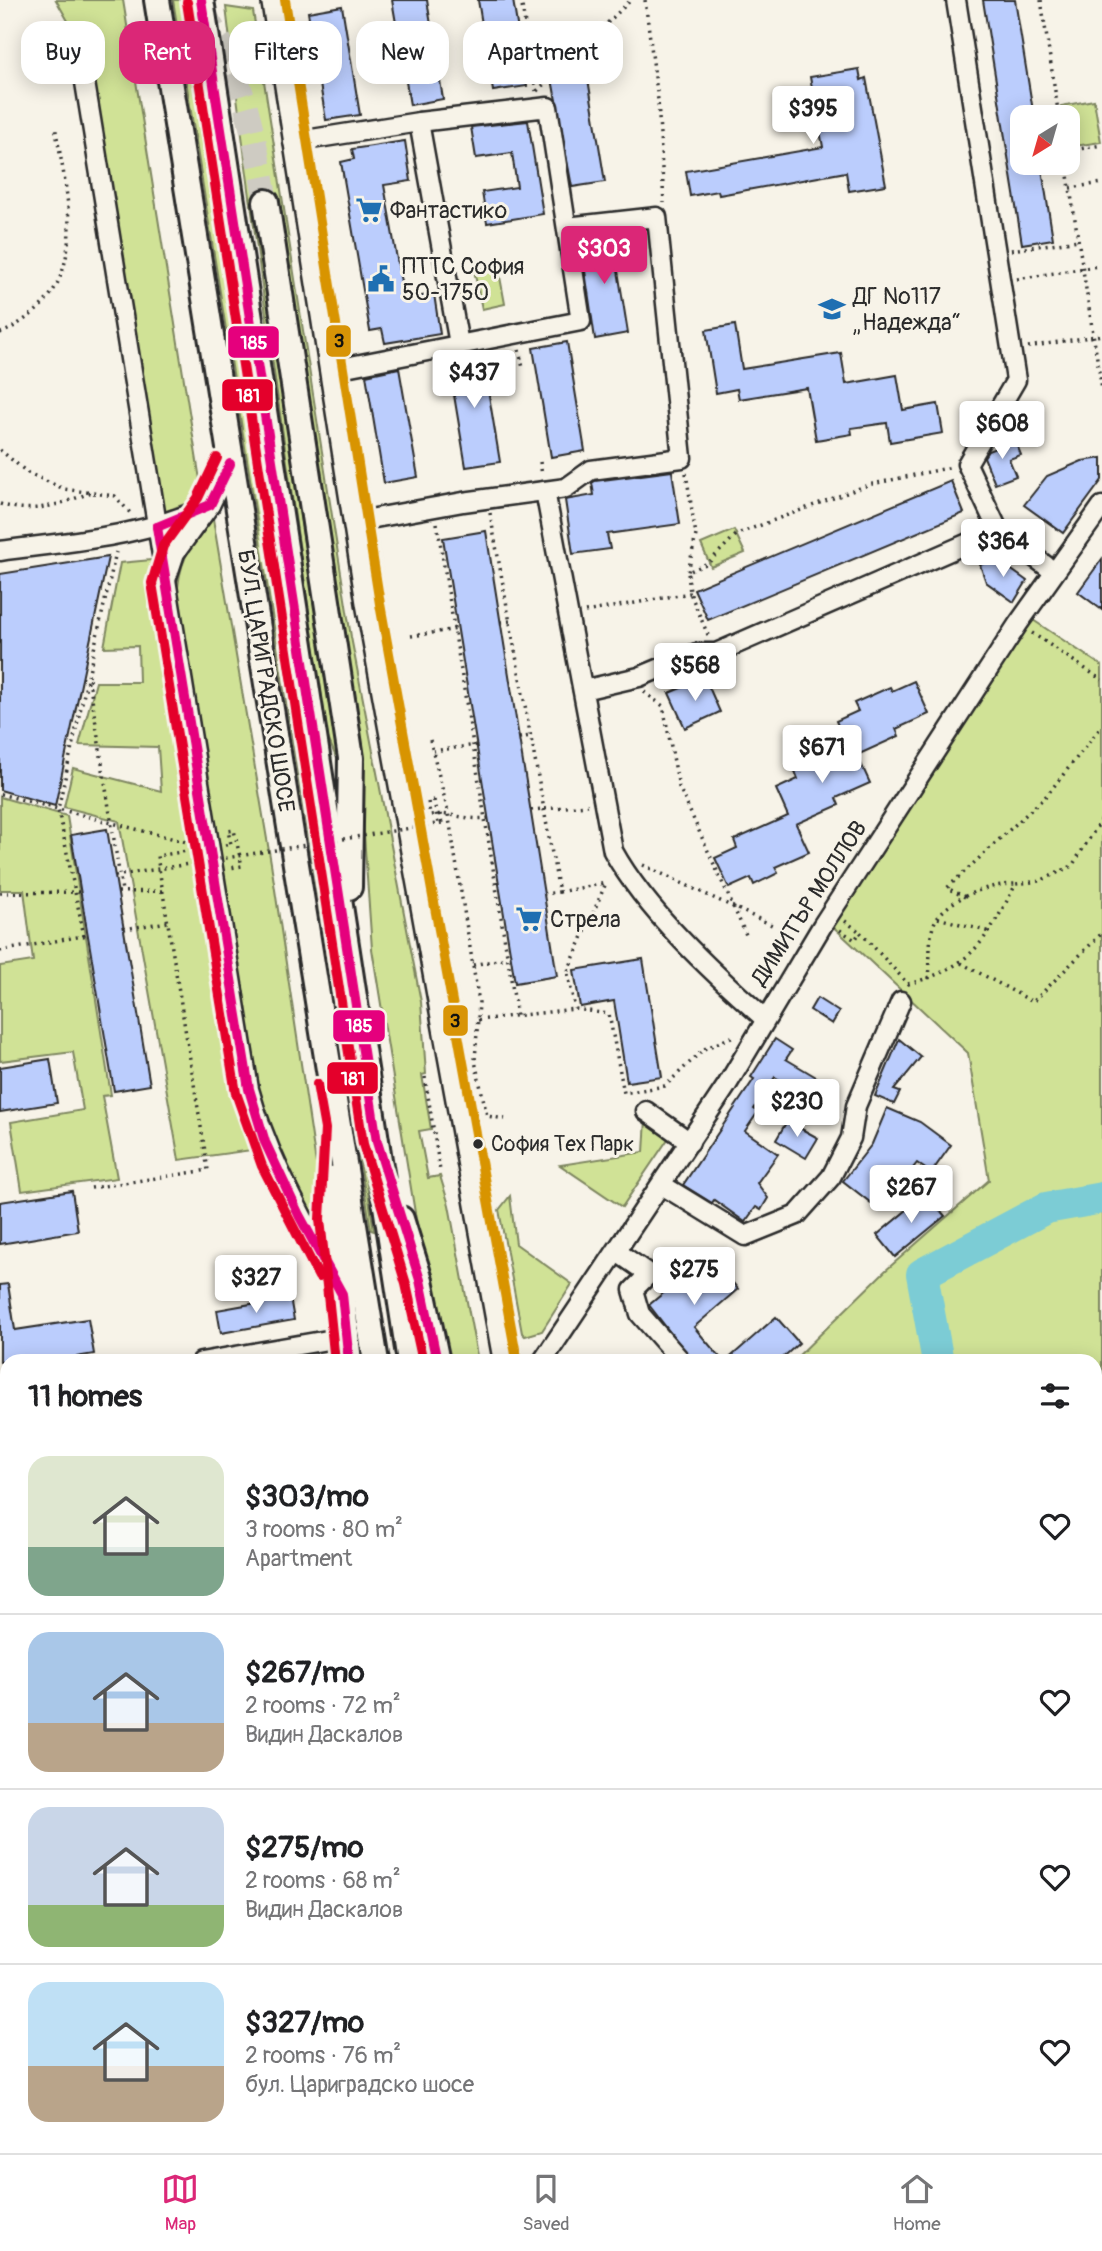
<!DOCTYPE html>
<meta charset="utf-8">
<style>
:root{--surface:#fff;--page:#f2f2f2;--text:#202124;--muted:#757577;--line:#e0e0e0;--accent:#db2777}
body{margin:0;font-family:Pangolin,sans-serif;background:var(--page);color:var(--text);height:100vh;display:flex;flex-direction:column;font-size:26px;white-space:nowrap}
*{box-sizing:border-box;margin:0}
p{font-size:23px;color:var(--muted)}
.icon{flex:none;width:38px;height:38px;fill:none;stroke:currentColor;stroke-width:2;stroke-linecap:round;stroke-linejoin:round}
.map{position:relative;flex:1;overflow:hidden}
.panel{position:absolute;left:0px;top:1354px;width:1102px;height:800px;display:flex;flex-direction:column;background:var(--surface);border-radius:21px 21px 0 0;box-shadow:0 4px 18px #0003}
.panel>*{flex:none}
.guide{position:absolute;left:21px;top:21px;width:700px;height:63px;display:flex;gap:14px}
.needle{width:46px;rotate:217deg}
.tools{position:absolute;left:1010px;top:105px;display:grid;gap:14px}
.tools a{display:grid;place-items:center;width:70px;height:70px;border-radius:14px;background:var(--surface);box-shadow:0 4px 18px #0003;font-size:35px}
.price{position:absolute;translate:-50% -60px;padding:0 16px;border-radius:7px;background:#fff;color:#222;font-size:23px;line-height:46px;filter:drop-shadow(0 2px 4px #0008)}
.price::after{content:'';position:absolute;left:50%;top:42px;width:21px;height:16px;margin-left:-10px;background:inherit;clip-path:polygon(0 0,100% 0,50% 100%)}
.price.active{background:var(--accent);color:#fff}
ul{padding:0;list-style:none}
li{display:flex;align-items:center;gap:21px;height:175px;padding:0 28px}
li+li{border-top:2px solid var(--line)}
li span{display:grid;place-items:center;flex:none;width:196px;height:140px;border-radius:21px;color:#555}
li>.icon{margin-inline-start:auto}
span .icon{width:84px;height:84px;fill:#fffc;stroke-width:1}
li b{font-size:30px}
h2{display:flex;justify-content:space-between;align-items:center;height:84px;padding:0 28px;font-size:30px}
.chip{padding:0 24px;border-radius:21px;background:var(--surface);box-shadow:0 4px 18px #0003;font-size:24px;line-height:63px}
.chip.active{background:var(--accent);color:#fff}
.tabs{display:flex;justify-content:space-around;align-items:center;height:98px;border-top:2px solid var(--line);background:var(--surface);font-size:19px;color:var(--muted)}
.tabs a{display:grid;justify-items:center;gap:4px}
.tabs .active{color:var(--accent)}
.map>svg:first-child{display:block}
.green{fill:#d0e296;stroke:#7e8660;stroke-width:2}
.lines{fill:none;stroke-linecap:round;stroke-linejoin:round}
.river{stroke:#7bccd5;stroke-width:32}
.building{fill:#bbcdfd;stroke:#2b2b2b;stroke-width:2}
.highway-tunnel{stroke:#cecbc2;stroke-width:24;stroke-dasharray:24 12;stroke-linecap:butt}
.minor-casing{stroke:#2b2b2b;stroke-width:23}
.major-casing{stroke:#2b2b2b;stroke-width:26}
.highway-casing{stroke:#2b2b2b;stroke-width:30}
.path{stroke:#2b2b2b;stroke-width:3.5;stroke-dasharray:2 5;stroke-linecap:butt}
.minor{stroke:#f7f3e8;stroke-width:18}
.major{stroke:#f7f3e8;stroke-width:21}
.highway{stroke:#f7f3e8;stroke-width:24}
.path-bridge{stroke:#2b2b2b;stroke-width:3.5;stroke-dasharray:2 5;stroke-linecap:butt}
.bus-1-casing{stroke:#f7f3e8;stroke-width:16}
.bus-2-casing{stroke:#f7f3e8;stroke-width:16}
.bus-3-casing{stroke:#f7f3e8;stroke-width:16}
.bus-1{stroke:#e5007d;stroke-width:10}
.bus-2{stroke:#e4002b;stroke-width:10}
.bus-3{stroke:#d89406;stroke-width:10}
.bus-dot{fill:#2b2b2b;stroke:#f7f3e8;stroke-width:2.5}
.labels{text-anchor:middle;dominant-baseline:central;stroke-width:6;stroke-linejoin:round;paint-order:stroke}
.bus-label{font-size:21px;fill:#2b2b2b;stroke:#f7f3e8;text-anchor:start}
.poi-label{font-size:23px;fill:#2b2b2b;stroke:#f7f3e8;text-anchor:start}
.street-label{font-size:23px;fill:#2b2b2b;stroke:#f7f3e8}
.line-badge{stroke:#f7f3e8;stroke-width:2.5}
.badge-label{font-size:19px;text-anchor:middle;font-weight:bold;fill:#fff}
.pale-badge-label{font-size:19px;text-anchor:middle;font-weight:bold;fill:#111}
</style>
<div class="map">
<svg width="1102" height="2153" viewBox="0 0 1102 2153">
<rect width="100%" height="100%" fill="#f7f3e8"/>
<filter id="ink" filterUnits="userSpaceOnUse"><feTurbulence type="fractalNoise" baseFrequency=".0143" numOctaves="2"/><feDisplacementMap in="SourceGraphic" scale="14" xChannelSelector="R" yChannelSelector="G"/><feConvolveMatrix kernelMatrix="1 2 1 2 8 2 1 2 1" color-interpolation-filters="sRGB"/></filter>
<g filter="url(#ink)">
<g class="green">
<polygon points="56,0 123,0 201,486 195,500 164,512 87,54"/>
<polygon points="173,0 185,0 374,1231 371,1230"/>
<path d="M226 7 253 11 351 637 421 1002 426 1074 422 1075 431 1129 419 1131 428 1178 440 1176 449 1205 478 1361H447L416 1219 372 949 358 749 275 198 253 202 308 569H312L338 748 335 755 328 738C291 495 255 251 226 7Z"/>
<polygon points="1094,100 1101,142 1068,147 1068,117 1063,117 1061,106"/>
<polygon points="498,266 505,304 482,309 474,270"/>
<path d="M213 519 271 863 329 1251 313 1227 263 1113 177 600C178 565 188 544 213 519Z"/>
<polygon points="734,530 745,553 711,567 701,544"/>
<polygon points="151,560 252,1150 179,1160 119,821 64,807 73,768 161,791 158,747 79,745 96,682 139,682 138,646 104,647 120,563"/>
<polygon points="1024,614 1102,666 1102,1679 1096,1687 1096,1362 792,1362 885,1271 989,1180 968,1053 826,920"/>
<polygon points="0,797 67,816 111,1095 102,1096 117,1178 22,1191 11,1122 83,1110 73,1052 0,1061 0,966 33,961 24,890 0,890"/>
<polygon points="646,1119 670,1136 622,1207 560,1165 644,1152"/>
<polygon points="510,1196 516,1244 572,1284 542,1331 525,1336 522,1333 499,1210"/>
<polygon points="0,1729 7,1771 7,1904 0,1905"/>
</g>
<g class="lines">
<polyline class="river" points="938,1362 922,1274 1046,1208 1102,1198"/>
</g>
<g class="building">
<polygon points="392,0 427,0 443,99 410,105"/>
<polygon points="478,0 513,0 527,86 493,91"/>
<polygon points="983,0 1015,0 1034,117 1022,117 1022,163 1041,163 1053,239 1022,244"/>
<polygon points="342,6 360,115 326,120 308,12"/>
<polygon points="859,69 861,80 866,78 886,185 849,191 846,172 719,195 718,191 690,196 686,171 823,147 810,77"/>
<polygon points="587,73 605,182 572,187 552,79"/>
<polygon points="528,121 543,214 487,223 482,192 517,187 512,153 476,158 471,127"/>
<polygon points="405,141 411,181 384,185 404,299 434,294 440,334 385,343 382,329 370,331 341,162 354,159 352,149"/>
<polygon points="612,233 628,333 595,339 580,237"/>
<polygon points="735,325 742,369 841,353 846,384 897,375 903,410 938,404 943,433 890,442 887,423 851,428 852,434 816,440 807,388 739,399 737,389 716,393 706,330"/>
<polygon points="567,342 585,451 551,457 533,348"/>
<polygon points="482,353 500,462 466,467 448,359"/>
<polygon points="399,368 418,477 384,483 366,375"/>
<polygon points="1015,440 1021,455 1009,459 1016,476 995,484 984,457 988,451"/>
<polygon points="1102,458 1102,480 1063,533 1024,505 1047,476 1082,461"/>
<polygon points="672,471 680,524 607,534 610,549 573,554 565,500 594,495 592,483 595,481"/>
<polygon points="951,481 964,513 708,620 694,589"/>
<polygon points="486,531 557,976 515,983 443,538"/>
<polygon points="108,557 55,806 0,790 0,574"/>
<polygon points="995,558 1027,581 1014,602 986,582 980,565"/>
<polygon points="1102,559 1102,610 1078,592"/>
<polygon points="705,678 720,712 685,728 669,693"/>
<polygon points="914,681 929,714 896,729 899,736 857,755 870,783 836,798 839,805 796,824 809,852 775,867 778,873 754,885 751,878 729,888 715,858 737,848 734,840 788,816 776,789 798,779 795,771 848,748 836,721 858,711 854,703 890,687 892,691"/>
<polygon points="107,829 150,1085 114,1091 71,835"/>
<polygon points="643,959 662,1077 627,1082 614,1001 580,1007 574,970"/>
<polygon points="817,998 839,1012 832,1024 810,1010"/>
<polygon points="775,1039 792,1050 786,1059 833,1087 822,1106 775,1077 754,1109 758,1112 745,1131 778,1154 757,1183 768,1198 761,1210 756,1207 745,1222 714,1200 712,1203 683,1185 754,1079 751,1077"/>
<polygon points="899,1039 921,1057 894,1090 900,1092 894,1104 875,1096"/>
<polygon points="50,1059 57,1103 0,1112 0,1067"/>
<polygon points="887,1108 920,1122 951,1145 931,1173 917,1163 880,1210 843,1181 872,1144"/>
<polygon points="787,1121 818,1138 806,1158 776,1140"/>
<polygon points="72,1191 78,1231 0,1244 0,1202"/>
<polygon points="926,1194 945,1216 895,1257 877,1235"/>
<polygon points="709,1255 738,1289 694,1327 724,1362 693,1362 649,1305"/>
<polygon points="8,1284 15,1330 88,1319 94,1354 47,1362 0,1362 0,1285"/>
<polygon points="290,1297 294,1320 221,1333 217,1310"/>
<polygon points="776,1317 799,1343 778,1362 725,1362"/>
</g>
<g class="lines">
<path class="highway-tunnel" d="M201 9C243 71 253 130 266 202"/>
<g class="minor-casing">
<g id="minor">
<polyline points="271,0 366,606 503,1362"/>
<polyline points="956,0 1016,380 967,464 998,530 1053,571"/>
<path d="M82 64 249 1089C268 1159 304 1219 337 1283"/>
<polyline points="419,122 459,344"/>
<polyline points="293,142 419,122 548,107 581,321 330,370"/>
<path d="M545 491 613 851C646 911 713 973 765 1019"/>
<polyline points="353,522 463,502 566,488 591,470 682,458 657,217 567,227"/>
<path d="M0 551C72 541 144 537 210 505"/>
<polyline points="167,577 175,553 210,505 230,464"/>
<polyline points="583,690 639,677 697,653 716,653 998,530"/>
<polyline points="646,1111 690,1142"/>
<polyline points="662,1185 745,1236 797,1215 831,1177 851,1138 856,1106 901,1001"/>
<polyline points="617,1252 649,1274 633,1290 640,1314 682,1362"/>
<polyline points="201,1362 345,1337"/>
<polyline points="542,1362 727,1085 822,926 1018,624 1102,506"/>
<polyline points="0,1609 7,1652"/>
<polyline points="1096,1687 1102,1679"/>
<polyline points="0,1925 7,1924"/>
<polyline points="819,2147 824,2153"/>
<polyline points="927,2147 930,2153"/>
<polyline points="950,2147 950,2153"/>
<polyline points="263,2153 263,2147"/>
</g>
</g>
<g class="major-casing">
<g id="major">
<polyline points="649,2147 660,2153"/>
<polyline points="431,2153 441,2147"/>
</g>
</g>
<g class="highway-casing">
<g id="highway">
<polyline points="157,0 376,1362"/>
<polyline points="201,0 410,1362"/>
<polyline points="266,202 351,758 349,887"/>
<polyline points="336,1178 334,1219 349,1362"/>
<polyline points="401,1219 420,1280 437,1362"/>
<polyline points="495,2147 496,2153"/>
<polyline points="530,2147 531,2153"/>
<polyline points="672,2147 676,2153"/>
<polyline points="379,2153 382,2147"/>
</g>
</g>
<g class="path">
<polyline points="521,0 536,91"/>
<polyline points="645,0 658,100 664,203"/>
<polyline points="1041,0 1059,117"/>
<polyline points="537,91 631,0"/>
<polyline points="1068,151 1102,145"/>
<polyline points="1066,163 1102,390"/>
<polyline points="1070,188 1102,183"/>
<polyline points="1011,250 1078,240"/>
<polyline points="1017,279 1098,266"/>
<path d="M0 333C11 330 19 323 28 317 90 273 66 190 55 126"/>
<polyline points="1028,347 1102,335"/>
<polyline points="519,350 523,368"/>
<polyline points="439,365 441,376"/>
<polyline points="0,450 28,473 64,489 115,496 132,515"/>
<polyline points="540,462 542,475"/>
<polyline points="686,473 696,535 688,572"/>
<path d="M0 504C34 515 61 504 92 492"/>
<polyline points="490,513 559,892 544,894"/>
<polyline points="437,523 517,1016"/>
<polyline points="585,612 690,593"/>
<polyline points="501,622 510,621"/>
<polyline points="1032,633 1102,680"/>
<polyline points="708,635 690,593 688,572 708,563 737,534 868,485 952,467"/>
<polyline points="411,636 458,629"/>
<polyline points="89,679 122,891"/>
<polyline points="644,692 663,706 679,787 747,937"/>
<polyline points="519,738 531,736"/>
<polyline points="430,740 448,812 479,1003 475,1061 487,1116 505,1119"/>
<polyline points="433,751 476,745"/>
<polyline points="0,794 194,844"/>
<path d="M434 800 428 801 430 815C452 812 467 821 488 818"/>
<polyline points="531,810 588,805"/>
<polyline points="440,814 442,823"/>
<polyline points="225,845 231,844 228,831 234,830 242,866 229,868"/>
<polyline points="643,865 774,926"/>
<polyline points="118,892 163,891"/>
<polyline points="559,892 606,883"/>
<polyline points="0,893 81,892"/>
<polyline points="965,897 947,888 1047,795 1102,726"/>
<polyline points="938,918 990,932"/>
<polyline points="845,921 860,932"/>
<polyline points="124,929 168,922"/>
<path d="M840 930 855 940 860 932 908 984C973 967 986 940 1016 884L1040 881 1072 866 1102 819"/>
<polyline points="84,936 58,809 116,552"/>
<polyline points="0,951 88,935"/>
<polyline points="961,963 1033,1002 1102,933"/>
<polyline points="473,965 507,958"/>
<polyline points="568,971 606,883"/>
<polyline points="568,974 575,1009"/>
<path d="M929 979C931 962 927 933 937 918 953 896 990 884 1016 884"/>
<polyline points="478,1020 575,1009 609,1014 624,1093 665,1086 704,1049 736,1035"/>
<polyline points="425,1077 440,1171"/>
<polyline points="91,1188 208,1170 157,856 193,850"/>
<polyline points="0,1710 7,1753"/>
<polyline points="1096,1864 1102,1860"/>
<polyline points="1096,1901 1102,1890"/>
<polyline points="757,2153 764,2147"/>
</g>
<use href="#minor" class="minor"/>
<use href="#major" class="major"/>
<use href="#highway" class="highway"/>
<g class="path-bridge">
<polyline points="434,800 438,824"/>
<polyline points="115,876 442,823"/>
</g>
<g class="bus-1-casing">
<g id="bus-1">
<polyline points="201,0 377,1142 420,1280 437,1362"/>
<polyline points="157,527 249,1089 265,1142 299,1215 342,1294 349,1362"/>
<polyline points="157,527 210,505 230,464"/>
</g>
</g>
<g class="bus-2-casing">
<g id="bus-2">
<polyline points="187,2 363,1144 406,1284 423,1362"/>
<polyline points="217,458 198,498 163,546 152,583 236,1093 262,1166 319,1277"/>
<polyline points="317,1084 325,1129 320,1219 335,1362"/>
</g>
</g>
<g class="bus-3-casing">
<polyline id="bus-3" points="285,0 380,604 517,1360"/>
</g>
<use href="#bus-1" class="bus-1"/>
<use href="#bus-2" class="bus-2"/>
<use href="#bus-3" class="bus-3"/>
</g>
</g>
<defs>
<g id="supermarket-bare" transform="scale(2.1)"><path d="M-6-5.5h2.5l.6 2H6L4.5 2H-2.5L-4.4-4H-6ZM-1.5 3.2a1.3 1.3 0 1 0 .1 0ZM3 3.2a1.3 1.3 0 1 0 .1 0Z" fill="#1f6fb2" stroke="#f7f3e8" stroke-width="2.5" paint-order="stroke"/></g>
<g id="civic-bare" transform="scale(2.1)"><path d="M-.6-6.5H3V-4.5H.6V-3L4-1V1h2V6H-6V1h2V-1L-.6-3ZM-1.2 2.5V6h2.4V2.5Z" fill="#1f6fb2" stroke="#f7f3e8" stroke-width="2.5" paint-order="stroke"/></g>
<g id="school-bare" transform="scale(2.1)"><path d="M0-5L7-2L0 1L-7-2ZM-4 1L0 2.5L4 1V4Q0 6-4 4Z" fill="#1f6fb2" stroke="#f7f3e8" stroke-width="2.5" paint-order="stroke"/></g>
</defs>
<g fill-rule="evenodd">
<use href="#supermarket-bare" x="369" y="210"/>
<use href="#civic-bare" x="381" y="279"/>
<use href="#school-bare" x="832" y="309"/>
<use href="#supermarket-bare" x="529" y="919"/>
</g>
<circle class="bus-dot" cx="478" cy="1144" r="6"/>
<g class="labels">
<g class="bus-label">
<text x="491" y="1144">София Тех Парк</text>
</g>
<g class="poi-label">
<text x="390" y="210">Фантастико</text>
<text x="402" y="266">ПТТС София<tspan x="402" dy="26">50-1750</tspan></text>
<text x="853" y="296">ДГ №117<tspan x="853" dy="26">„Надежда“</tspan></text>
<text x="550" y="919">Стрела</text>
</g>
<g class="street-label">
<text transform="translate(266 681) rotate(81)">БУЛ. ЦАРИГРАДСКО ШОСЕ</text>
<text transform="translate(809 903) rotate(-57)">ДИМИТЪР МОЛЛОВ</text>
</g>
</g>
<g class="line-badge">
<rect x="325" y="324" width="27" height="34" rx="7" fill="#d89406"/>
<rect x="227" y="325" width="53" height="34" rx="7" fill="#e5007d"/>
<rect x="221" y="378" width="53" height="34" rx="7" fill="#e4002b"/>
<rect x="442" y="1004" width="27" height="33" rx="7" fill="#d89406"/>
<rect x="332" y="1009" width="54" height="34" rx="7" fill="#e5007d"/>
<rect x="326" y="1061" width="53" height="34" rx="7" fill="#e4002b"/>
</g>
<g class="badge-label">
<text x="254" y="349">185</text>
<text x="248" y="402">181</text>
<text x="359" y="1032">185</text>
<text x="353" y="1085">181</text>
</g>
<g class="pale-badge-label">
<text x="339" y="347">3</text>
<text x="455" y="1027">3</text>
</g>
</svg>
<div class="tools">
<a><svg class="needle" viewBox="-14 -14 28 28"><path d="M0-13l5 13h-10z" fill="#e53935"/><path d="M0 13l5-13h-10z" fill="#757577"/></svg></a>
</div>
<b class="price" style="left:813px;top:146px">$395</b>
<b class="price active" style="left:604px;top:286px">$303</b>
<b class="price" style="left:474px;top:410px">$437</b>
<b class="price" style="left:1002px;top:461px">$608</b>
<b class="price" style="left:1003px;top:579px">$364</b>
<b class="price" style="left:695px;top:703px">$568</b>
<b class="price" style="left:822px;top:785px">$671</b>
<b class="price" style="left:797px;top:1139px">$230</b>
<b class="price" style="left:911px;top:1225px">$267</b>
<b class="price" style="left:694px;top:1307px">$275</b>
<b class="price" style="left:256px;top:1315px">$327</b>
<div class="guide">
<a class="chip">Buy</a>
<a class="chip active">Rent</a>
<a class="chip">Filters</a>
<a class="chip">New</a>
<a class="chip">Apartment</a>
</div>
<section class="panel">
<h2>11 homes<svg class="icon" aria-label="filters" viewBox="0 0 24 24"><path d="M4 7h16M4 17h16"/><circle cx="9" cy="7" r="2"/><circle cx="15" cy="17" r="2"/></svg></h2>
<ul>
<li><span style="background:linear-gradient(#dfe7d0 65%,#7fa58c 0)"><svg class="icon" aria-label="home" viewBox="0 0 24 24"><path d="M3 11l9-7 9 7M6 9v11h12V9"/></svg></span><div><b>$303/mo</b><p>3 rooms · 80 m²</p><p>Apartment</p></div><svg class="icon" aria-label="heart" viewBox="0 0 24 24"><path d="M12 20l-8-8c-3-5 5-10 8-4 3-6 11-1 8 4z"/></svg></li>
<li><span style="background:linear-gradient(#a9c7e8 65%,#b9a48a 0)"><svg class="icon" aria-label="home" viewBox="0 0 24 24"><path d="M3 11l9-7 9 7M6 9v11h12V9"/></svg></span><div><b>$267/mo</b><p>2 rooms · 72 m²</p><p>Видин Даскалов</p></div><svg class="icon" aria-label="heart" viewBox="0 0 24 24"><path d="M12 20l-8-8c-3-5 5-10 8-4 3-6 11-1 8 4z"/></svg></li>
<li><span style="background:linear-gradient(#c9d6e8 70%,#8fb573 0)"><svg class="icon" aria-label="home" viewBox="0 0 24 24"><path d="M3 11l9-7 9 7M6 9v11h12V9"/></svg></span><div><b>$275/mo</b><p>2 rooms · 68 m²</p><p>Видин Даскалов</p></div><svg class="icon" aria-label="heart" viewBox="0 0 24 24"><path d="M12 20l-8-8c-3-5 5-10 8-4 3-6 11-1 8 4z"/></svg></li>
<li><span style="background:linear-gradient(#bfe0f5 60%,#b9a48a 0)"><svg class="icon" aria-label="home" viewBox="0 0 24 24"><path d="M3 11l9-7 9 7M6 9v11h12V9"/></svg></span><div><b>$327/mo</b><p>2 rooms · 76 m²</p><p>бул. Цариградско шосе</p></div><svg class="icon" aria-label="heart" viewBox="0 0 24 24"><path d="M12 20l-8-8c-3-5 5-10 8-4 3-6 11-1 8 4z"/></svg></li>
</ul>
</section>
</div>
<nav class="tabs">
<a class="active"><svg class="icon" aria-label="map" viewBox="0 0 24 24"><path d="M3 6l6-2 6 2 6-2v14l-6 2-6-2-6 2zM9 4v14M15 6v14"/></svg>Map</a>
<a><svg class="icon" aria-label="saved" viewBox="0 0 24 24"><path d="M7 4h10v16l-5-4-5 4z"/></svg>Saved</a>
<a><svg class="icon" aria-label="home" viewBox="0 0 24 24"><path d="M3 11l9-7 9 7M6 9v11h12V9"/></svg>Home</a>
</nav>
